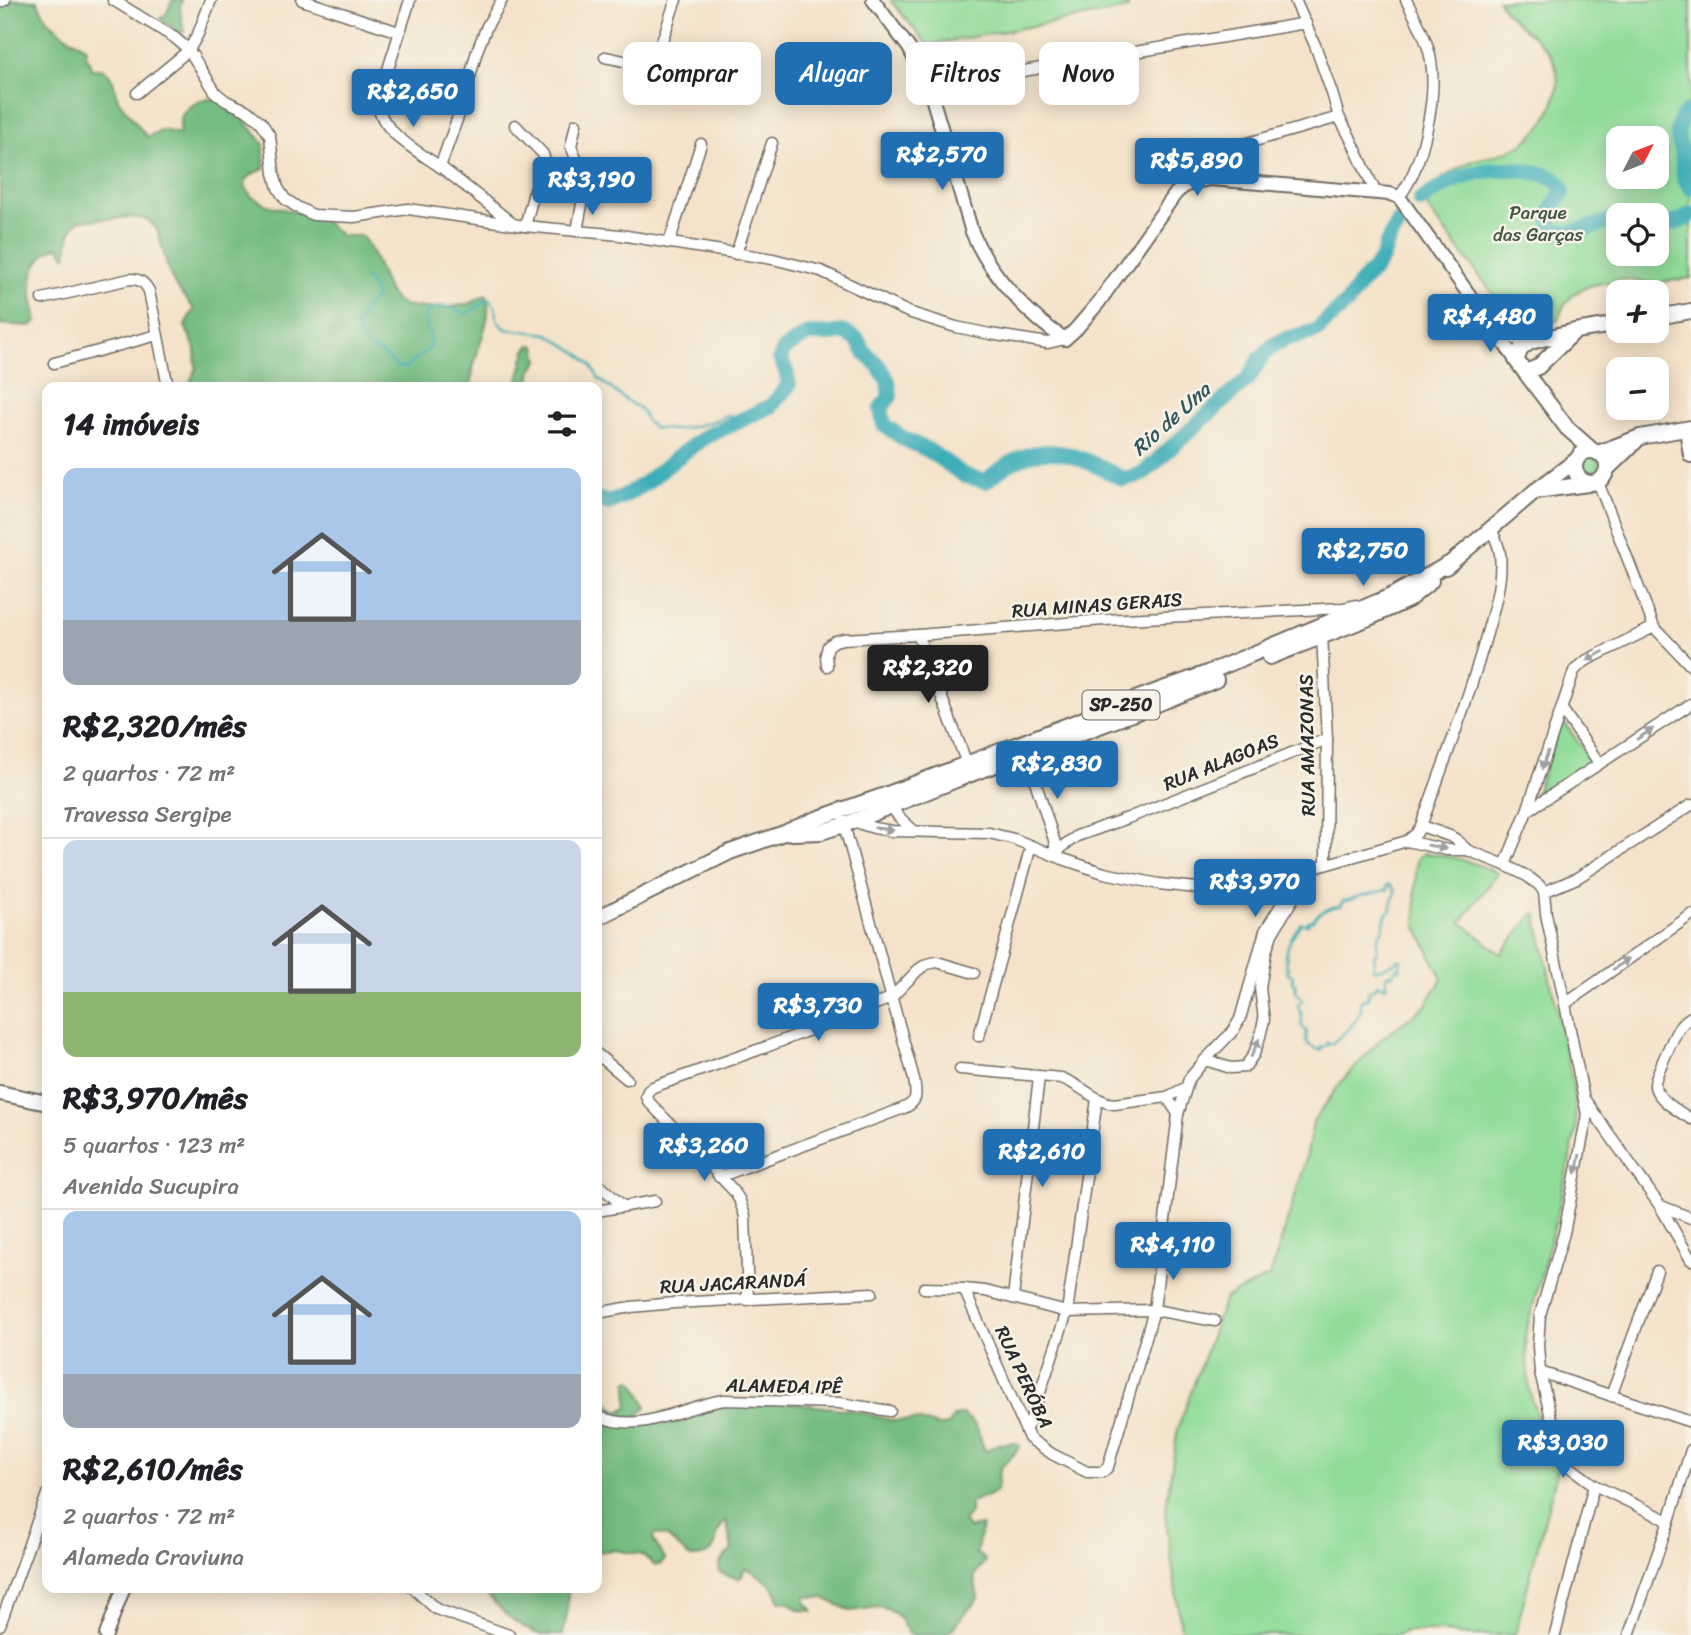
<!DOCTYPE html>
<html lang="pt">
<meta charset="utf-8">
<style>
:root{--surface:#fff;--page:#f6f6f6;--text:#202124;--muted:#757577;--line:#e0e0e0;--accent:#1f6fb2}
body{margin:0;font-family:Sriracha,sans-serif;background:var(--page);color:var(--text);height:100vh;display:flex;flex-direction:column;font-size:26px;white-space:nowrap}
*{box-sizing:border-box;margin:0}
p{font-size:23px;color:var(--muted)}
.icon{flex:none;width:38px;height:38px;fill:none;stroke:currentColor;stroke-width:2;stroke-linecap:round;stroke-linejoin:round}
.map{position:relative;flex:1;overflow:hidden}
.details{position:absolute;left:42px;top:382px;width:560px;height:1211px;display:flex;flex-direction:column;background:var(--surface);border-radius:14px;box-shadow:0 4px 18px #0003}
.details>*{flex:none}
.guide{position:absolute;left:623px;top:42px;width:665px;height:63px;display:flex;gap:14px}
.needle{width:46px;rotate:48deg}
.controls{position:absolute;left:1606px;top:126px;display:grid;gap:14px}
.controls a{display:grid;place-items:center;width:63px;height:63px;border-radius:14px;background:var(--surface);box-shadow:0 4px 18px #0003;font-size:35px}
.price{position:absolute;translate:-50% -60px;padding:0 16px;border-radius:7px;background:var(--accent);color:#fff;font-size:23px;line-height:46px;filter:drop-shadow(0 2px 4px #0008)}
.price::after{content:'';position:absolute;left:50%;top:42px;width:21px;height:16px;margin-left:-10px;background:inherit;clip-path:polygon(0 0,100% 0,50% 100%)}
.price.current{background:#222;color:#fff}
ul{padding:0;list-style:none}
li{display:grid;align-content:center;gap:14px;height:371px;padding:0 21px}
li+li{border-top:2px solid var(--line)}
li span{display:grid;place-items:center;height:217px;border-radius:14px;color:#555}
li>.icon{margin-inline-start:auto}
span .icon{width:126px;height:126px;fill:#fffc;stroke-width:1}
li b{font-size:30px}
h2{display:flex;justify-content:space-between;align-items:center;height:84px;padding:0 21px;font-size:30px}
.tag{padding:0 24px;border-radius:14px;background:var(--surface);box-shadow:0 4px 18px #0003;font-size:24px;line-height:63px}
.tag.current{background:var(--accent);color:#fff}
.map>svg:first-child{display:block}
.green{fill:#90dc99;stroke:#5e8462;stroke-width:2;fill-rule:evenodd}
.forest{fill:#74bc81;stroke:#507456;stroke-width:2}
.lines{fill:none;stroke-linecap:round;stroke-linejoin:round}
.stream{stroke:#3dadb7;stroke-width:2.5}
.river{stroke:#3dadb7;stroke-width:16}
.minor-casing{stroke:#716b63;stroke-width:13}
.tertiary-casing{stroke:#716b63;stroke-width:16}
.secondary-casing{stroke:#716b63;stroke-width:18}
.primary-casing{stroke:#716b63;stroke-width:18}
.minor{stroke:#fff;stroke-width:10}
.tertiary{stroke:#fff;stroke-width:12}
.secondary{stroke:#fff;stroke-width:14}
.primary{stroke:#fff;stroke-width:14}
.oneway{fill:#a0a0a0}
.labels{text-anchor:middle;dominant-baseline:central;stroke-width:5;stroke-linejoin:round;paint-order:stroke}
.shield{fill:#f7f3e8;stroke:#686764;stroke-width:2}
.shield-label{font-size:18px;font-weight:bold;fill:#2b2b2b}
.park-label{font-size:19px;fill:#445746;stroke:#f7f3e8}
.street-label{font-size:19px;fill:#2b2b2b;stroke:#f7f3e8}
.water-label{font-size:21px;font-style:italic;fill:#31585c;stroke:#f7f3e8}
</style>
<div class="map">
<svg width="1691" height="1635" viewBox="0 0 1691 1635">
<rect width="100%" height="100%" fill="#f7f3e8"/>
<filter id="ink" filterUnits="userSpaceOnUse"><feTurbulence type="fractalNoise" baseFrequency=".0143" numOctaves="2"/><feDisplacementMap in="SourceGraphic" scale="14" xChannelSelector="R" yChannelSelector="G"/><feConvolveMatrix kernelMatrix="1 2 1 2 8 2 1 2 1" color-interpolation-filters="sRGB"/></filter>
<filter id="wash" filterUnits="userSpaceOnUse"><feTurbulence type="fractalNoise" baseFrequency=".00686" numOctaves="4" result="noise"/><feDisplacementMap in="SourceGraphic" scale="28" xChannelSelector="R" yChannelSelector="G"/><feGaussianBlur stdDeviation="1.57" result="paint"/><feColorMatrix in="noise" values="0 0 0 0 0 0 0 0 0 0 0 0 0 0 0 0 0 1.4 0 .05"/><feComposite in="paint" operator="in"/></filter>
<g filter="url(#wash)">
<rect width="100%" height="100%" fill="#f4e3ca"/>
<g class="green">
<polygon points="895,0 1126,0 1128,9 928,45 891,1"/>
<path d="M1498 0H1691V278L1653 283 1621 279 1589 286 1575 293 1564 305 1558 320C1535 328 1519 321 1502 305L1428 209 1425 190C1438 181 1462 164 1476 160 1492 156 1508 153 1522 144 1549 126 1569 84 1550 54 1535 33 1510 23 1498 0ZM1619 138H1657V177H1619ZM1619 215H1657V254H1619Z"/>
<circle cx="1589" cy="466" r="10"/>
<polygon points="1564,722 1593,764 1541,797 1536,793 1560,725"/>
<path d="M1424 853C1451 855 1474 862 1498 873L1461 922 1501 954 1531 916 1536 913 1573 1085 1575 1104 1576 1131 1556 1220 1525 1335 1529 1389 1543 1436 1558 1468 1515 1635H1459L1444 1631H1406L1396 1635H1182L1165 1513 1178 1428 1225 1298 1270 1276 1305 1164 1313 1122 1342 1081 1381 1039 1425 1006 1442 979 1417 927 1415 892 1417 859Z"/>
</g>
<g class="forest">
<path d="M0 0H37C46 24 64 36 86 47V57L90 63 91 69H102L108 73 113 81 118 100 147 137 163 130 179 134C181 128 179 123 181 117 184 110 192 105 198 102 225 88 248 126 264 144V169L254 173 246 180 245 186 251 196 267 205 320 218 342 236H362C375 253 379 271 388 290 390 295 394 299 398 302 412 311 452 308 468 304 475 302 480 297 487 295 494 326 469 357 472 387H188L196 368 195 348 185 326 187 321 194 309 174 284 168 269 157 229 148 220 133 217 108 219 80 220C68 230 68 242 67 256H65L60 248 56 247C51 250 45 253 42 257 26 274 32 301 37 322L30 326 0 324Z"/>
<polygon points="172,0 182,0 180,8 184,32 176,31 160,19 167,13"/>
<polygon points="531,345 536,346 539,360 531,372 531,387 516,387 526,350"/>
<path d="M629 1380H632L640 1392 646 1406 644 1410 633 1419 715 1402H783L850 1410 895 1421 916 1420 939 1426 949 1425 954 1416 962 1414C983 1427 976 1432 985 1450H988L998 1444 1016 1443 1020 1446C1014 1457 1006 1460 1001 1468 997 1475 999 1485 996 1490 991 1498 977 1497 970 1503V1513L963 1522 969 1528 979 1525 982 1526 976 1554 983 1557 985 1561C982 1566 976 1570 975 1576 973 1583 978 1591 978 1599L951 1630 944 1635H910L897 1615 887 1609 880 1607 850 1611 824 1598 806 1596 805 1602 813 1611 799 1610 788 1602 779 1601C776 1584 762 1578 748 1569H744L742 1577 739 1578 726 1576 720 1572C717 1562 725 1557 732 1550L726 1520C708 1538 726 1558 689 1557L668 1537 656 1534 653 1537 654 1541 665 1559C663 1564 660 1566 654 1565L643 1555 614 1550 597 1552V1396H601L616 1410H623L628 1406 627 1384Z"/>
<path d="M481 1587H568L567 1613 563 1635C555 1635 546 1635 539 1634 514 1626 497 1606 481 1587Z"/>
</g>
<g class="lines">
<g class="stream">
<path d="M365 278 373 288 376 297C366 306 361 315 356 327L362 341 370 348 381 353 397 367 405 368 429 349 430 338 424 314C441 302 449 307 466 314L479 306 488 299C500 308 493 312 498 321 500 325 503 326 506 329L548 334 581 355 591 365 599 379 627 401 639 408 643 413 646 421 654 428 675 430 691 427 709 423 727 415 744 418"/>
<path d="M1390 884 1395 890C1396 897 1389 902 1391 910L1387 913 1384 922V926L1377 940V952L1374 955 1375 960 1373 969 1375 970 1389 965 1390 963H1395L1399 959 1401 960 1400 970 1398 968H1396L1392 975 1389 974C1385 978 1386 981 1386 987L1377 984 1376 987 1368 992 1369 995 1367 999 1362 1000 1360 1004 1362 1008C1354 1027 1346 1031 1331 1044L1327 1042 1328 1045 1321 1047V1051L1311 1046 1307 1043 1306 1035 1307 1032 1301 1025C1303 1022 1302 1012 1299 1009L1298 1004 1302 1001V998L1297 994 1295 983 1292 982 1293 976 1286 972 1288 968 1286 966 1287 962 1285 960 1287 957 1285 955 1291 938 1301 923 1308 925V921H1312C1317 913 1331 906 1340 906L1343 901C1349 901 1353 898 1359 896 1369 894 1378 893 1388 889L1387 886Z"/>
</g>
<g class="river">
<path d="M1691 110C1681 115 1676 128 1678 139 1678 143 1681 146 1682 150 1684 165 1679 177 1691 188"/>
<path d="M1420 201C1432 193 1444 184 1458 179 1466 176 1476 173 1484 171 1501 168 1548 169 1559 183 1562 187 1562 189 1563 193 1552 205 1546 216 1554 231L1570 233 1611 221H1619"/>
<path d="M1657 223C1672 225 1680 223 1691 214"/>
<path d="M597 499 608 503 624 496 644 484 683 453 705 437 771 406 789 385 786 371 780 358 785 348 808 334H830L843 332 857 339 865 353 878 365 888 381 890 396 881 408 884 425 904 439 928 450 965 476 986 481C1038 436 1068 450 1123 479L1143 474 1166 452 1249 378 1261 357 1275 344 1289 338 1316 331 1334 314 1348 302 1360 284 1376 267 1383 256 1387 243 1399 222"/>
</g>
</g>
</g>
<g filter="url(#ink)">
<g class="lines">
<g class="minor-casing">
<g id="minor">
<polyline points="113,0 175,38 189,50 216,93 226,101 246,110 261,122 270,136 274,173 278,188 285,199 297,207 313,215 354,217 408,209 525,226 620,235 773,259 821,271 908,312 956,327 990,334 1048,343 1065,339"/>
<polyline points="302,0 399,32"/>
<path d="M410 0 377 104C384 135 418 151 442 168 466 186 489 205 512 223"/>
<polyline points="1295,0 1315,45 1332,93 1339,117 1350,137 1376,193"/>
<polyline points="0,2 5,0"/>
<path d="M605 57C616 59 628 63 638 63 662 63 668 17 676 0"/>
<polyline points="929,87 1306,23"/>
<polyline points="137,93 189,50 198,34 211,0"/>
<polyline points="576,124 571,146 578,164 582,179 582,204 577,231"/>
<polyline points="515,125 543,154 545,161 544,168 533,196 525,226"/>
<polyline points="1244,144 1339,117"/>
<polyline points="440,167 463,103 477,51 487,26 502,0"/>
<path d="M1399 197C1423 167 1437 98 1431 61 1428 40 1416 19 1406 0"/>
<polyline points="669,243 701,144"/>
<polyline points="736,254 772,143"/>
<path d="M42 299 130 279C140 279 144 282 149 291L168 387"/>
<polyline points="54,363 157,335"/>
<polyline points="1598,482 1654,627 1691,666"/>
<polyline points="1322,633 1327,739 1326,864"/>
<polyline points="918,635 969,769"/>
<polyline points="827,666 826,654 828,646 835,641 843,639 918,635 1104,620 1343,608 1356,605"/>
<polyline points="1562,709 1599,763"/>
<polyline points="1026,753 1055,843 1055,856"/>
<polyline points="889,803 898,816 914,831"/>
<polyline points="1527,811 1691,704"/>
<path d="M855 822 874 828 892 831 989 833 1014 839 1063 859 1104 873 1159 884 1216 890 1246 887 1273 880 1407 841 1416 834 1421 826C1444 762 1469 698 1487 633 1494 608 1503 580 1500 554 1499 545 1495 537 1491 529"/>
<polyline points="1421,826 1450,836 1457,840 1467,850 1505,865 1527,876 1539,885 1544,892 1546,914 1565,1004 1587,1115 1564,1233 1540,1315 1538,1346 1540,1372 1558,1447 1570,1467 1594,1485 1669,1521"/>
<polyline points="1407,841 1447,850 1467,850"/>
<polyline points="1055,856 1063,846 1077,836 1128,818 1327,739"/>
<polyline points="1505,865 1527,811 1574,671 1580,665 1587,660 1654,627"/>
<polyline points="1544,892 1577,878 1691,805"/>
<polyline points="1565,1004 1691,915"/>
<path d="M1691 1017C1686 1020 1682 1024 1679 1028 1674 1036 1654 1078 1655 1085 1655 1098 1681 1113 1691 1119"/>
<polyline points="979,1036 1031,846"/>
<polyline points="597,1054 627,1079"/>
<polyline points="1205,1060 1231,1068 1245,1067 1254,1054 1259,1040 1264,1020 1260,988 1266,952 1272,934 1301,885"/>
<path d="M960 1069 1061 1078C1080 1084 1095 1102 1114 1104L1167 1097 1185 1088"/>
<polyline points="1585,1100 1660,1206 1691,1260"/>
<polyline points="1178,1114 1189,1079 1205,1060 1233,1031 1240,1019 1265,931 1303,870"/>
<path d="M719 1177 904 1108C919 1101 916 1094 914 1079L843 821"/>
<polyline points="597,1183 623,1206"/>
<polyline points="1661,1206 1691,1218"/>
<polyline points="597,1211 655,1201"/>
<polyline points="924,1288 964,1289 985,1291 1067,1312 1154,1310 1215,1321"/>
<polyline points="964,1289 1029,1438 1052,1454 1087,1472 1103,1472 1108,1467 1110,1460 1154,1310 1178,1114 1167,1097"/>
<polyline points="1013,1298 1039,1077"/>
<polyline points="748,1300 745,1216 739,1199 733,1190 648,1101 646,1096 648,1091 653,1087 766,1047 891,998 918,970 927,964 937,962 974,973"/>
<polyline points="597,1313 631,1307 674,1303 872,1293"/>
<polyline points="1540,1372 1691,1422"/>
<polyline points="1611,1396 1657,1271"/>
<path d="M597 1416C643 1435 679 1407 724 1400L839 1403 890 1411"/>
<polyline points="1026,1428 1030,1422 1067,1312 1097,1099"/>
<polyline points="412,1587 436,1609 509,1635"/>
<polyline points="0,1625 47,1494"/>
<polyline points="1555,1635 1594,1485"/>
<polyline points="1629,1635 1669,1521 1691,1450"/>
</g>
</g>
<g class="tertiary-casing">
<g id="tertiary">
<path d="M873 0 909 48 929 87 972 232C989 273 1028 316 1065 339L1076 329 1099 302 1176 193C1188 182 1196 181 1211 179L1390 194 1399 197 1516 360"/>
<polyline points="1495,329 1517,339 1530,342"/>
<polyline points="106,1635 124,1587"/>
</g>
</g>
<g class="secondary-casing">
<g id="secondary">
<polyline points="1687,429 1691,455"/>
<polyline points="1598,453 1640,437 1691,428"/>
<polyline points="1607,469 1636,441"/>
</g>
</g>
<g class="primary-casing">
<g id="primary">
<polyline points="1657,317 1691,311"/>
<polyline points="1525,372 1538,367 1574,332"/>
<circle cx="1591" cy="467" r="16"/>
<polyline points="1593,451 1567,428 1516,360 1521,349 1530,342 1575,331 1619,324"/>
<polyline points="1535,491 1588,484"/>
<polyline points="1446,567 1534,492 1575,461"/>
<polyline points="1270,657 1369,618 1408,600 1431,581"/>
<polyline points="792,833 821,832 844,825 971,774 1145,709 1216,680"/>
<polyline points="597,918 730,852 784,833 816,819 885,795 1141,697 1207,673 1389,597 1452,562"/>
<polyline points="0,1093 47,1103"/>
</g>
</g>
<use href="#minor" class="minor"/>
<use href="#tertiary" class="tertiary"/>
<use href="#secondary" class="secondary"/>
<use href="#primary" class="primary"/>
</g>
<defs><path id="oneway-solid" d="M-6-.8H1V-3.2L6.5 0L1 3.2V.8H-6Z" transform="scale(1.75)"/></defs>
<g class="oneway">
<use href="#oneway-solid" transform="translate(1595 656) rotate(153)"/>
<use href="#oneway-solid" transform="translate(1645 734) rotate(-33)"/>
<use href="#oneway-solid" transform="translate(1545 760) rotate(109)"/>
<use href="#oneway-solid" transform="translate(884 829) rotate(8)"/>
<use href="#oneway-solid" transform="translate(1437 847) rotate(12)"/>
<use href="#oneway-solid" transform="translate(1621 964) rotate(-35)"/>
<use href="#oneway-solid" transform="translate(1255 1048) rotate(-66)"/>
<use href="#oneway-solid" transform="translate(1578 1164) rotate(101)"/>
</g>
</g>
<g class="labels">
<rect class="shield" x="1082.5" y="690.5" width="77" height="29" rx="5"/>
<g class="shield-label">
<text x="1121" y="705">SP-250</text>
</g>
<g class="park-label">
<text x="1538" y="212">Parque<tspan x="1538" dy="22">das Garças</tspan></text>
</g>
<g class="street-label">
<text transform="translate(1097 605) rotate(-4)">RUA MINAS GERAIS</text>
<text transform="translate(1307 745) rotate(-91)">RUA AMAZONAS</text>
<text transform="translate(1221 762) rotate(-22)">RUA ALAGOAS</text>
<text transform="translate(733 1283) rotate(-3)">RUA JACARANDÁ</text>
<text transform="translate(1024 1377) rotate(65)">RUA PERÓBA</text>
<text transform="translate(784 1386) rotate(1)">ALAMEDA IPÊ</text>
</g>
<g class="water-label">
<text transform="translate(1171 419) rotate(-42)">Rio de Una</text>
</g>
</g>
</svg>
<div class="controls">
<a><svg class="needle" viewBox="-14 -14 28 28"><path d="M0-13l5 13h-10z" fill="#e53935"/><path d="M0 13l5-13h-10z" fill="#757577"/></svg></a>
<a><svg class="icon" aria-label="locate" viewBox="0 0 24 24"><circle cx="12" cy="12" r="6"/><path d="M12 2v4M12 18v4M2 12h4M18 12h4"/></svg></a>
<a>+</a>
<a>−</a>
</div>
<b class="price" style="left:413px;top:129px">R$2,650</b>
<b class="price" style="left:942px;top:192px">R$2,570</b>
<b class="price" style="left:1197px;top:198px">R$5,890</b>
<b class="price" style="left:592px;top:217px">R$3,190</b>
<b class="price" style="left:1490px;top:354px">R$4,480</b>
<b class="price" style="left:1363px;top:588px">R$2,750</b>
<b class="price current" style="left:928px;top:705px">R$2,320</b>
<b class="price" style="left:1057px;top:801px">R$2,830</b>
<b class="price" style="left:1255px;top:919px">R$3,970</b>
<b class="price" style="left:818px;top:1043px">R$3,730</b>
<b class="price" style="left:704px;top:1183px">R$3,260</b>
<b class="price" style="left:1042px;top:1189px">R$2,610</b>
<b class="price" style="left:1173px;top:1282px">R$4,110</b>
<b class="price" style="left:1563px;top:1480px">R$3,030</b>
<div class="guide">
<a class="tag">Comprar</a>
<a class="tag current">Alugar</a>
<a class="tag">Filtros</a>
<a class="tag">Novo</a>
</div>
<section class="details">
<h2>14 imóveis<svg class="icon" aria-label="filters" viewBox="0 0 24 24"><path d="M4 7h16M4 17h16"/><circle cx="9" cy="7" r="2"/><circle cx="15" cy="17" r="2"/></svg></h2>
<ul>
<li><span style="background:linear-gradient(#a9c7e8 70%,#9aa5b1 0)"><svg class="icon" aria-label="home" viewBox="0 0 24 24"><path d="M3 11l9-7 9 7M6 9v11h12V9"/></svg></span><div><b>R$2,320/mês</b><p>2 quartos · 72 m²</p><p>Travessa Sergipe</p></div></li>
<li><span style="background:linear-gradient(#c9d6e8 70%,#8fb573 0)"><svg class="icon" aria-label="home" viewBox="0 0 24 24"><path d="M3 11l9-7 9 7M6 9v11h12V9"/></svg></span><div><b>R$3,970/mês</b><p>5 quartos · 123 m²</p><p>Avenida Sucupira</p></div></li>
<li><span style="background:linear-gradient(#a9c7e8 75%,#9aa5b1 0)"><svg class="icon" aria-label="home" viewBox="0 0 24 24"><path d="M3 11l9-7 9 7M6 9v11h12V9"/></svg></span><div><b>R$2,610/mês</b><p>2 quartos · 72 m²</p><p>Alameda Craviuna</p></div></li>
</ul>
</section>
</div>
